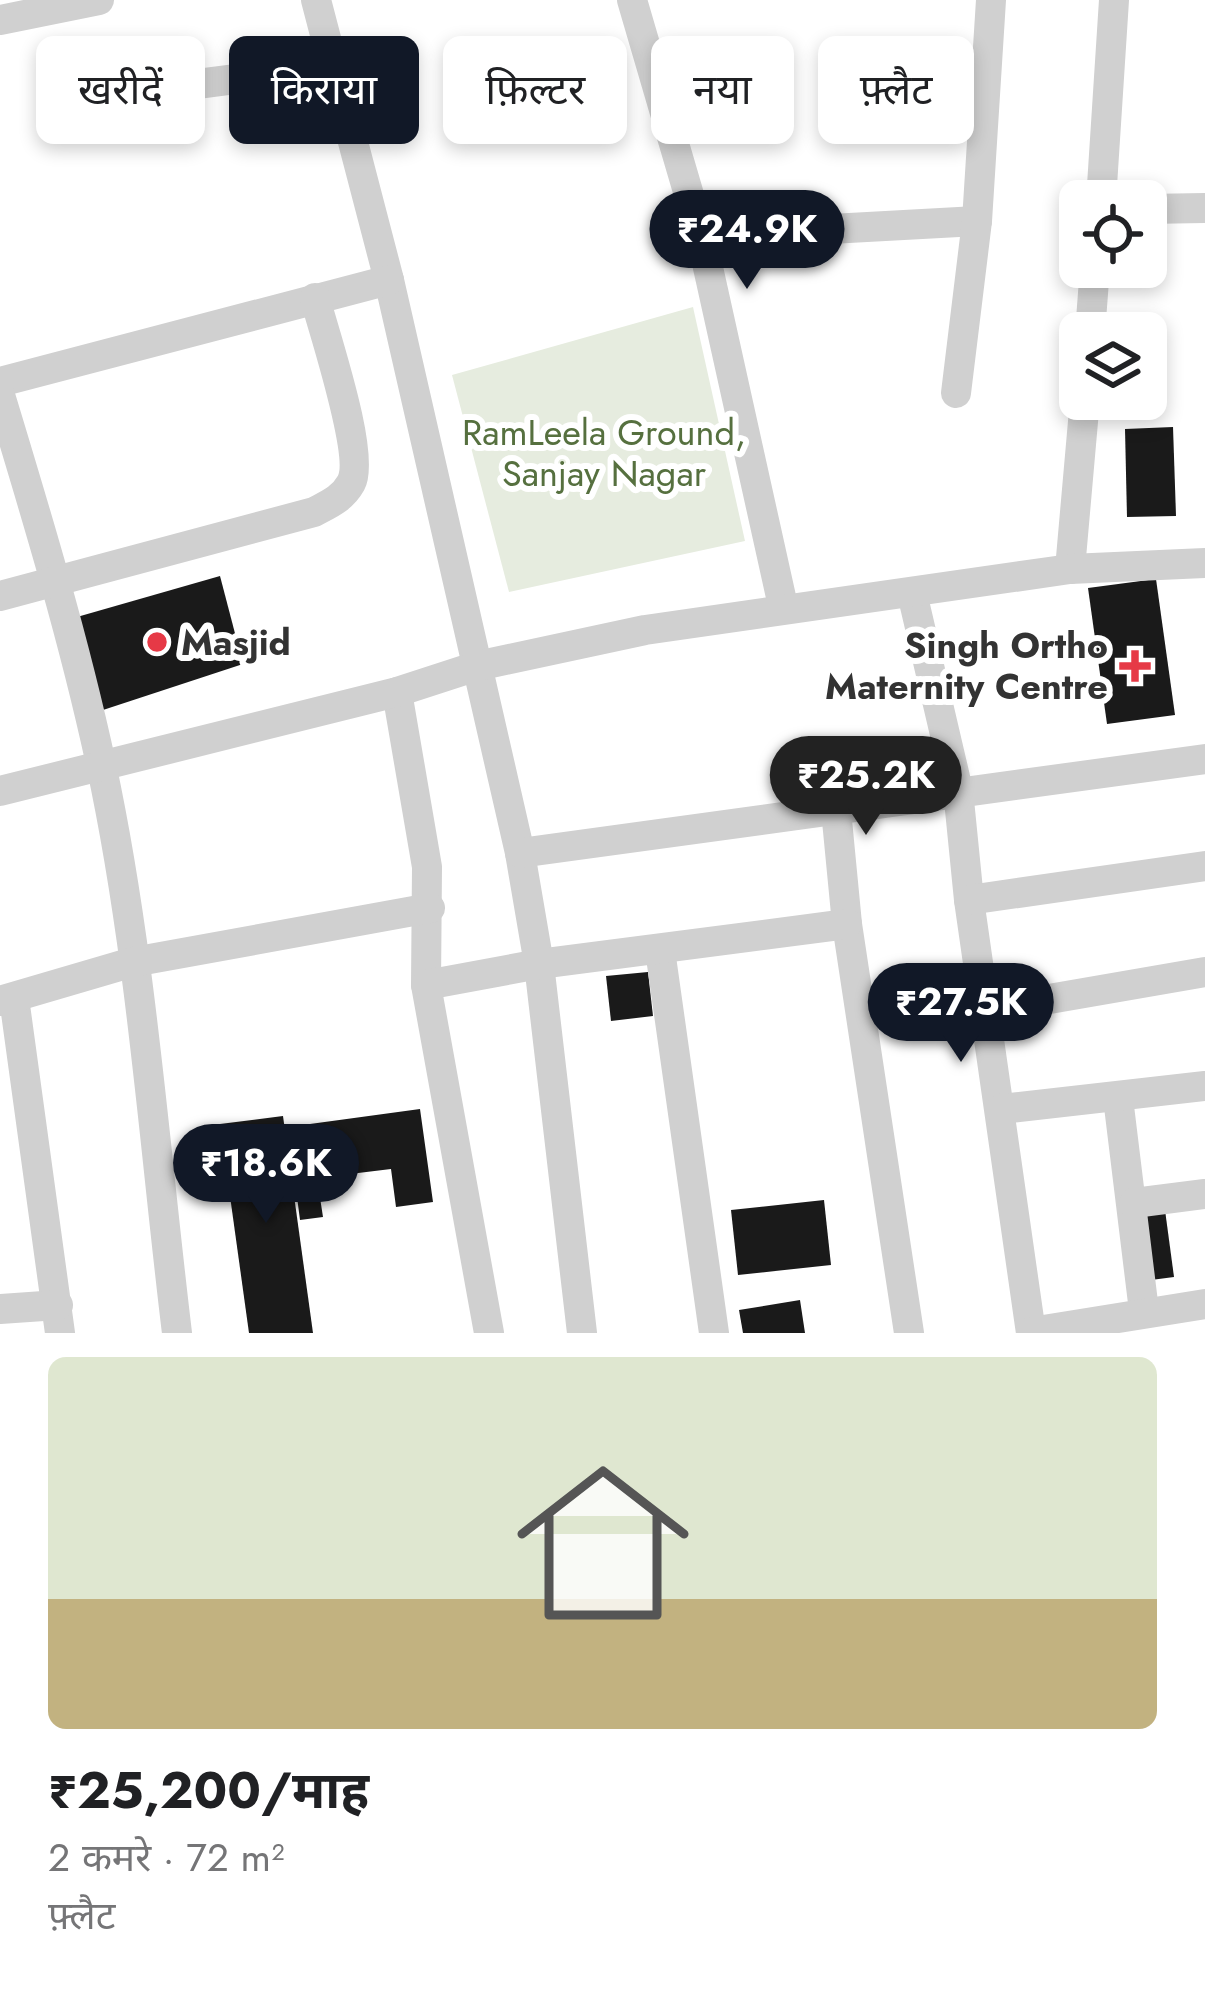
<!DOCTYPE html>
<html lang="hi">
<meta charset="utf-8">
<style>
:root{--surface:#fff;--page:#f6f6f6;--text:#202124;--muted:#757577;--line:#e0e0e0;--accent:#111827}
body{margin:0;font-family:Jost,"Noto Sans Devanagari",sans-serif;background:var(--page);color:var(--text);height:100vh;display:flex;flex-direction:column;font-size:45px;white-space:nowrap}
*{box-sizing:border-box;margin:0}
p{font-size:39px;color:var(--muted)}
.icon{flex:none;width:66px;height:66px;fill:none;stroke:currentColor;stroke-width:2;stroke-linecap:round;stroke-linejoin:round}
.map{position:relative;height:1333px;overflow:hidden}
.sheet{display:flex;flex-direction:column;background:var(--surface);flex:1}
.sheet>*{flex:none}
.hud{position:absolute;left:36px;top:36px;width:1134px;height:108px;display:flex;gap:24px}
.buttons{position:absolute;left:1059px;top:180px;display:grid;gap:24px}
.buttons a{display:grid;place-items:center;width:108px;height:108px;border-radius:18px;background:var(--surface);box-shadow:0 6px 18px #0003;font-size:60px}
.price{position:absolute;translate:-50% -102px;padding:0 27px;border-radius:42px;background:var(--accent);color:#fff;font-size:39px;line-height:78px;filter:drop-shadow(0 3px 6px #0008)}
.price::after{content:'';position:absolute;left:50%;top:72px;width:36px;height:27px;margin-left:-18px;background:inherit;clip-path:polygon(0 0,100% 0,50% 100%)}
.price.active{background:#222;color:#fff}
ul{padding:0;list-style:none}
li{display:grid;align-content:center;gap:24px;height:636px;padding:0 48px}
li+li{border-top:3px solid var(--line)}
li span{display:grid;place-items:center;height:372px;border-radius:18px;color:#555}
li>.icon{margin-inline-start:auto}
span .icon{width:216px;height:216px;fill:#fffc;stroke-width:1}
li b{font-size:51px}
.chip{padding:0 42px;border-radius:18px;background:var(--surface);box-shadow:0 6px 18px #0003;font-size:42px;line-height:108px}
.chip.active{background:var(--accent);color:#fff}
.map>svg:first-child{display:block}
.green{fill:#e6ecdf}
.building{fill:#1a1a1a}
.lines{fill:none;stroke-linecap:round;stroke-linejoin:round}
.street{stroke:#d0d0d0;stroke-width:30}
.poi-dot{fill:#e63946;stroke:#fff;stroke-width:4.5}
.labels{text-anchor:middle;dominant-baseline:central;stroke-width:12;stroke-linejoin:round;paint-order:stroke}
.park-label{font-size:36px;fill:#56703f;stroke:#fff}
.poi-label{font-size:36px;font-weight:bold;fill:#333;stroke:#fff;text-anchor:start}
</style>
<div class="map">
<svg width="1205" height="1333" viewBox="0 0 1205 1333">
<rect width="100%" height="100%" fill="#fff"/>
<polygon class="green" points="693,307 745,541 509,592 452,375"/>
<g class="building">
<polygon points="1173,427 1176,516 1127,517 1125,429"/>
<polygon points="220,576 243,664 103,710 70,619"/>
<polygon points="1156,579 1175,715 1107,724 1088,588"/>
<polygon points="648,972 653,1016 611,1021 606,976"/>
<polygon points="420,1109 433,1202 396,1207 391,1169 317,1178 323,1217 300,1220 288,1127"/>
<polygon points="283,1116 313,1333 249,1333 220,1124"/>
<polygon points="824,1200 831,1265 738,1275 731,1210"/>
<polygon points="1165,1210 1174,1277 1151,1280 1141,1213"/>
<polygon points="800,1300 805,1333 743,1333 739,1310"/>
</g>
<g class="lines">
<g class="street">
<polyline points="316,0 389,280 520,853 539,964 582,1333"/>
<polyline points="632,0 701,236 783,606"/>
<polyline points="0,20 99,0"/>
<polyline points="174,87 330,67"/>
<polyline points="1101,201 1114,0"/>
<polyline points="1146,209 1205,208"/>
<polyline points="701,236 977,221"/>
<polyline points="1090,333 1095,267"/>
<polyline points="0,382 389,280"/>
<polyline points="956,393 977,221 991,0"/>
<path d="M0 395C37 517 74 639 101 764 141 950 154 1144 177 1333"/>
<polyline points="1070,569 1085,399"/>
<polyline points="912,593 958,790 969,900 1031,1333"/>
<path d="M0 596 314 512C329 504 342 499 351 483 366 456 324 333 315 298"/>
<polyline points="397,692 427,867 426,985 489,1333"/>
<polyline points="0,791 397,692 477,666 645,630 1070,569 1205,563"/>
<polyline points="836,810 847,924 909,1333"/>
<polyline points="520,853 1205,759"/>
<polyline points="969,900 1205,866"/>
<polyline points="660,950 714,1333"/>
<polyline points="426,985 539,964 847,924"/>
<polyline points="14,998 60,1333"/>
<polyline points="0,1001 133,962 430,908"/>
<polyline points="986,1010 1205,972"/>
<polyline points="1118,1098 1144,1311"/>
<polyline points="1001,1109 1205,1086"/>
<polyline points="1134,1203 1205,1194"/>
<polyline points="0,1309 58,1305"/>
<polyline points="1031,1332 1205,1304"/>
</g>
</g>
<g class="poi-dot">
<circle cx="157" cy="642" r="12"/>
<path d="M1129 648h12v12h12v12h-12v12h-12v-12h-12v-12h12z"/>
</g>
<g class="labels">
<g class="park-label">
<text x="604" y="432">RamLeela Ground,<tspan x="604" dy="41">Sanjay Nagar</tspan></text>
</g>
<g class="poi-label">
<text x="181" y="642">Masjid</text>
<text x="1108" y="645" text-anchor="end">Singh Ortho<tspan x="1108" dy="41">Maternity Centre</tspan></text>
</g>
</g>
</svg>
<div class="buttons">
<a><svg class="icon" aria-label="locate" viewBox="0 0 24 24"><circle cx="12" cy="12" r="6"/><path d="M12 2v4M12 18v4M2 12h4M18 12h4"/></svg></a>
<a><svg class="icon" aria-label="layers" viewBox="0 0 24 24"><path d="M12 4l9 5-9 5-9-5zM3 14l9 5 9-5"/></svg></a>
</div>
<b class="price" style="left:747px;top:292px">₹24.9K</b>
<b class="price active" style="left:866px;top:838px">₹25.2K</b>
<b class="price" style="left:961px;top:1065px">₹27.5K</b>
<b class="price" style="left:266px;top:1226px">₹18.6K</b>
<div class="hud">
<a class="chip">खरीदें</a>
<a class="chip active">किराया</a>
<a class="chip">फ़िल्टर</a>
<a class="chip">नया</a>
<a class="chip">फ़्लैट</a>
</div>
</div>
<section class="sheet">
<ul>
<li><span style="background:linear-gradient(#dfe7d0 65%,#c2b280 0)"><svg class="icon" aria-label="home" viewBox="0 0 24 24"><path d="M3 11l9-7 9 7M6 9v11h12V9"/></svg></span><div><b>₹25,200/माह</b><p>2 कमरे · 72 m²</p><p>फ़्लैट</p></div></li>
</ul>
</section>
